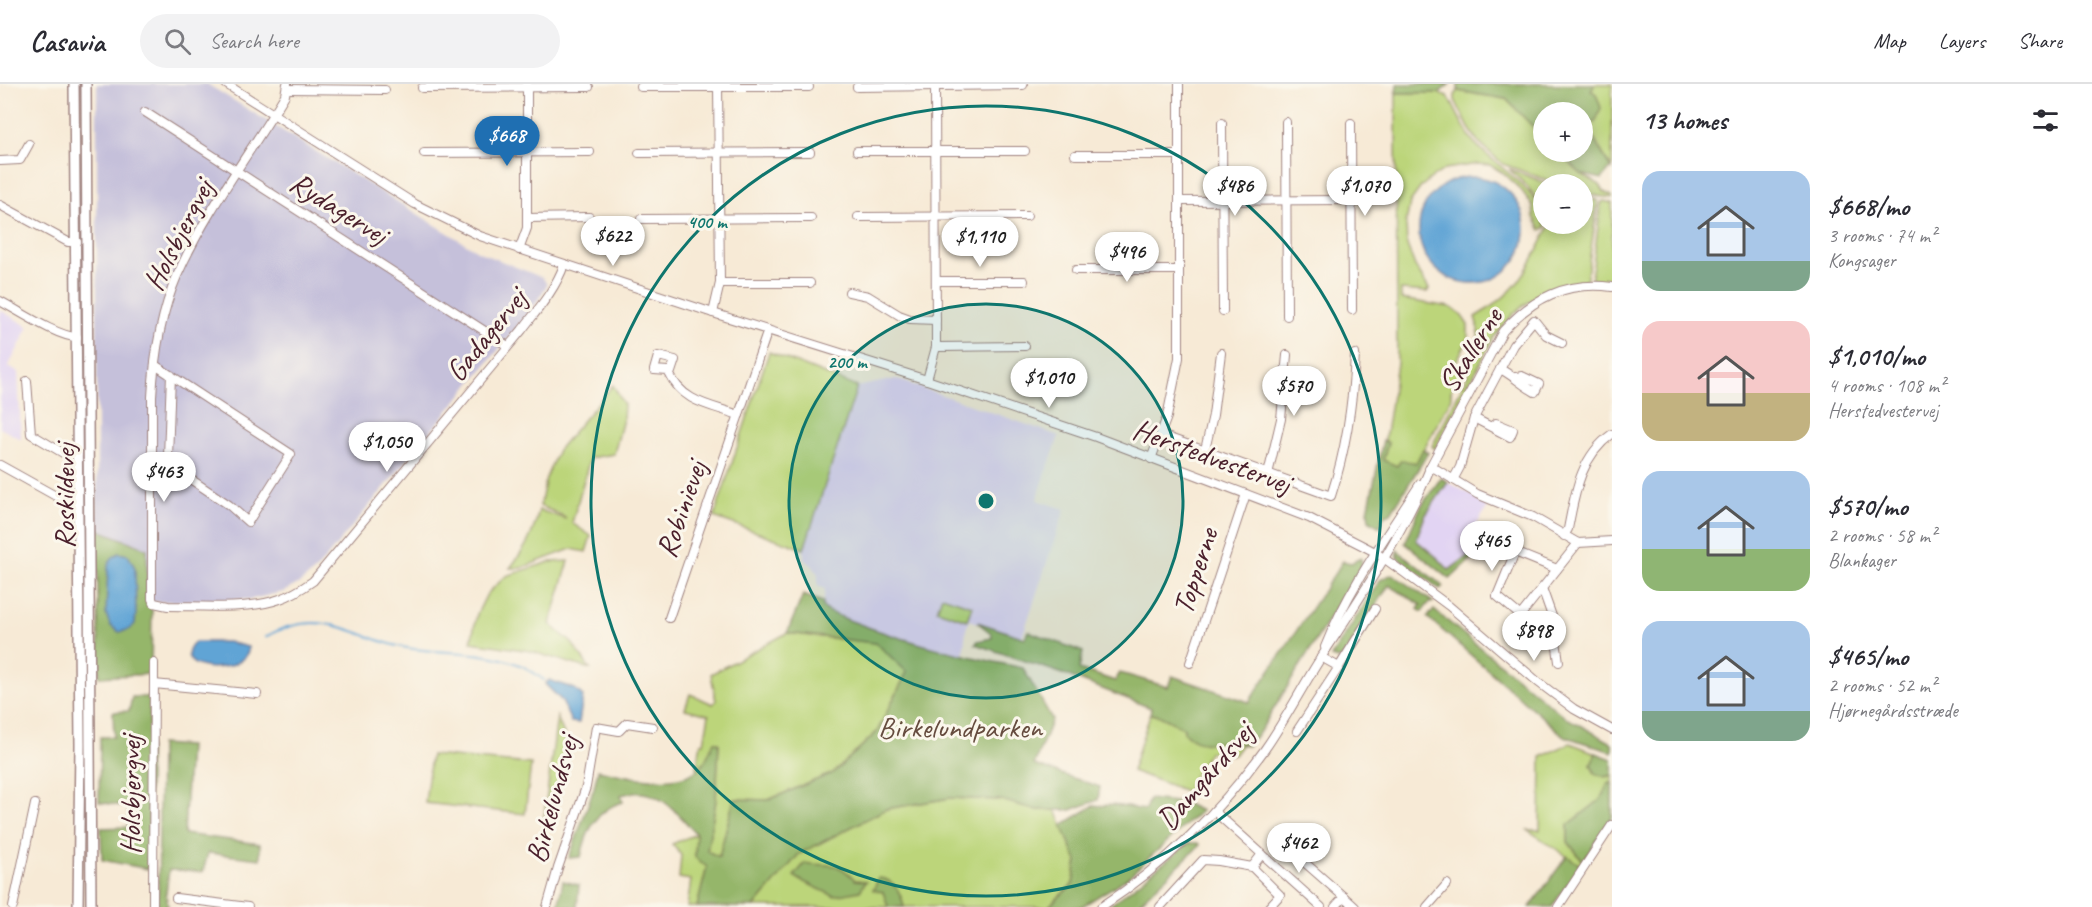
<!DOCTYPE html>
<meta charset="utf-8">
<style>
:root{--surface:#fff;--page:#f2f2f3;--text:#2b2b33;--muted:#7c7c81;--line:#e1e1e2;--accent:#1f6fb2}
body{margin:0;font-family:Caveat,sans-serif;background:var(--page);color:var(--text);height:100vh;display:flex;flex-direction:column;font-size:22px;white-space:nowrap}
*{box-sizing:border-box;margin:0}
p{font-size:20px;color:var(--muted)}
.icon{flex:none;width:33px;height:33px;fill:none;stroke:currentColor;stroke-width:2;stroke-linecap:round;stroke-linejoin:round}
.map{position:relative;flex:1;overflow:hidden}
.side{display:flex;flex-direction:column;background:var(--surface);width:480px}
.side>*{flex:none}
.tools{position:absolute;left:1533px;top:18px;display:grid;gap:12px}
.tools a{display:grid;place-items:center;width:60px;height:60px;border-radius:50%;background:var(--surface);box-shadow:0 3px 15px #0003;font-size:30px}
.price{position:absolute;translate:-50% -51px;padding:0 14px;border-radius:21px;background:#fff;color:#222;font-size:20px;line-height:39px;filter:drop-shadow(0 2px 3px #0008)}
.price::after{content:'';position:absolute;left:50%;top:36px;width:18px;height:14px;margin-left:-9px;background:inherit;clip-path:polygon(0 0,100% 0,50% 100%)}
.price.on{background:var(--accent);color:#fff}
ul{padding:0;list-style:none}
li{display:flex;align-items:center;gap:18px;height:150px;padding:0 30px}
li span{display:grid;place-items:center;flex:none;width:168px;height:120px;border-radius:18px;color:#555}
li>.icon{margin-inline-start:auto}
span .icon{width:72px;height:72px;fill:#fffc;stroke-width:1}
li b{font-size:26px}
h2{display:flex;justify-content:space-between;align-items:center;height:72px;padding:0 30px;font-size:26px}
header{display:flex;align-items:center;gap:36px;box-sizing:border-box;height:84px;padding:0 30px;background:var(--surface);border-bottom:2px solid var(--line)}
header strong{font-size:28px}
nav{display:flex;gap:33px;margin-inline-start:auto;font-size:21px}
.search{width:420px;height:54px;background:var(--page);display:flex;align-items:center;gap:15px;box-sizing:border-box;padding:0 21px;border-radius:33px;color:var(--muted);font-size:22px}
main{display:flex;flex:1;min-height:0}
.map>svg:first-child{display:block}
.built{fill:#e2d4f3}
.industrial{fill:#c5c0da}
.green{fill:#bcd57a;stroke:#837a52;stroke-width:1.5}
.forest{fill:#95b66a;stroke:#706a4a;stroke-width:1.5}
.water{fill:#61a4d5;stroke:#566280;stroke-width:1.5}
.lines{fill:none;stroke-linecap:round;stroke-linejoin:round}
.stream{stroke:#61a4d5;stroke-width:2}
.minor-casing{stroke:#a08480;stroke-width:10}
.major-casing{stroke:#a08480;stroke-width:12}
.minor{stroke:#fff;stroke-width:8}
.major{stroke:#fff;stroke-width:9}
.ring{fill:none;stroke:#0f766e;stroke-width:3}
.labels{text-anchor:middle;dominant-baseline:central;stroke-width:6;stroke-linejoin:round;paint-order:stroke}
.street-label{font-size:30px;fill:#4a1f2b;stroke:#fbf7ec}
.park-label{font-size:30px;fill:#664c3f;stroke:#fbf7ec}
.centre{fill:#0f766e;stroke:#fbf7ec;stroke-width:3}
.ring-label{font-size:18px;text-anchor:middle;font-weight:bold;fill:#0f766e;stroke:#fbf7ec;stroke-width:6;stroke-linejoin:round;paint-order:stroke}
</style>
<header>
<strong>Casavia</strong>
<div class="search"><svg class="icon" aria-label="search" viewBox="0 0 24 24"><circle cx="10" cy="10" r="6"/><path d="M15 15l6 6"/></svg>Search here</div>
<nav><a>Map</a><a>Layers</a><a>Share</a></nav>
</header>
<main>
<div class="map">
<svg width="1612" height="823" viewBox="0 0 1612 823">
<rect width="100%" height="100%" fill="#fbf7ec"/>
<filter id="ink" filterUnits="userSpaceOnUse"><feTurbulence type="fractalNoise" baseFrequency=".0167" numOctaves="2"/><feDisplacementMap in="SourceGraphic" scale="12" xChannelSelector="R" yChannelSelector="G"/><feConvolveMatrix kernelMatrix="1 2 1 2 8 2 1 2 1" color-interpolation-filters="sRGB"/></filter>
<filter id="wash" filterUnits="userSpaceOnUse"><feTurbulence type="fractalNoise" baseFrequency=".008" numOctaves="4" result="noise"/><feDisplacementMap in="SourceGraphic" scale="24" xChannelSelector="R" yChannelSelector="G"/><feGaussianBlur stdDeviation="1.35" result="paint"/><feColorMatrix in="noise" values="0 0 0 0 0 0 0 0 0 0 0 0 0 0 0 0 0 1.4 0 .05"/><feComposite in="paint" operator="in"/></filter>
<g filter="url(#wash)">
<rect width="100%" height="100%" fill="#f7ead6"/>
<g class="built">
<polygon points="0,226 29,243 8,283 18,288 21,355 0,344"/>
<polygon points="896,295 1059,352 1037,416 1065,425 1022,553 969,536 966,545 963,571 930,564 859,541 827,527 823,523 825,505 818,502 818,490 812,481 804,475 804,465 857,303"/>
<polygon points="1448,398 1489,421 1472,448 1479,462 1449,486 1439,475 1416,456 1425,432"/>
</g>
<polygon class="industrial" points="97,0 207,0 479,168 543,194 547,201 533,224 316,486 300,499 283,508 252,515 150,518 147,465 97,445"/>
<g class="green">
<polygon points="1595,0 1612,0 1612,85 1587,44 1596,37 1591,6"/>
<polygon points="1458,7 1506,15 1543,53 1544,68 1558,68 1581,90 1600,101 1604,108 1612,112 1612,114 1583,110 1582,100 1558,100 1503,80 1479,59 1469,44 1455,16 1455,11"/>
<path d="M1396 9H1439L1448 12C1456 26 1463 44 1473 57 1492 80 1543 107 1544 140H1546V143L1541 146 1534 133 1533 122 1522 107 1505 90 1490 81 1478 80 1445 85 1430 95 1421 103 1410 118 1406 139 1407 161 1415 182 1429 205 1427 208 1401 206V215L1450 223 1460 229 1468 241V256L1453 283 1463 291C1453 297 1450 302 1451 315L1416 379 1397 383 1383 376 1388 359 1385 356 1397 279Z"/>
<polygon points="1509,85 1549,100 1544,100 1543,125 1528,103"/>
<path d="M1583 114 1596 116 1598 118 1586 198C1542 207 1521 216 1494 253L1435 365 1432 362 1466 295 1469 287 1466 279C1480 265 1481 251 1475 233 1522 206 1527 185 1551 140H1582Z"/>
<polygon points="1604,117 1612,119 1612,201 1591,198 1601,119"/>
<polygon points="769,268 857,303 804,465 714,433"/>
<path d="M613 301 624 321 623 335 614 370 590 374 572 439 591 452 586 468 571 465 521 484H510C526 464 533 451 539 426L566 435 561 431 540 422 546 394 558 366Z"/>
<polygon points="569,477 550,540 572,559 590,585 530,567 471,558 477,530 487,510 506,492 550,478"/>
<polygon points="942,512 972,522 967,536 937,526"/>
<polygon points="787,549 876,559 907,588 877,648 833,689 768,716 734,715 719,773 707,767 716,716 719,659 714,658 705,678 696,687 701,659 704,659 709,631 685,625 690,610 713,620 716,617 711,590"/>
<polygon points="1150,630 1158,631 1184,644 1184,648 1242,660 1234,671 1209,668 1188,702 1191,709 1132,687"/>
<polygon points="557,633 568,660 568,678 543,741"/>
<polygon points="1570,659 1596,669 1591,681 1595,690 1606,693 1612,691 1612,699 1608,700 1600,716 1568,741 1568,758 1583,777 1580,781 1528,746 1540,746 1541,673"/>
<polygon points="431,671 531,680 525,730 425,719"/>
<polygon points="950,714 1001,716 1037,726 1056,726 1077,777 1073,800 1048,823 754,823 799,770 886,725"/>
<polygon points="696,750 695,773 707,783 697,823 687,823 691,796 679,794 681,771 672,760"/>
</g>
<g class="forest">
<polygon points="1397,0 1450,0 1439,9 1396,9"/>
<polygon points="1458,0 1595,0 1591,6 1596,10 1601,24 1596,37 1587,44 1611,84 1602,95 1581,90 1558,68 1582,68 1582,28 1544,28 1543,53 1506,15 1458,7"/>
<polygon points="1383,356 1388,359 1383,376 1397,382 1401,376 1416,379 1423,365 1428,369 1391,429 1384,432 1380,443 1369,436 1368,427"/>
<polygon points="1441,394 1448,398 1425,432 1416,456 1439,475 1449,486 1483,461 1481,466 1450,495 1405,459 1421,422"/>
<polygon points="97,445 147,465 147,519 152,524 151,590 99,593"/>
<polygon points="1397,466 1443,502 1440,505 1398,474"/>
<path d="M1361 474 1362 481 1259 649 1247 662C1227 652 1201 668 1184 648V644L1158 631 1150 630 1151 624 1069 592 975 560 978 557 992 554 991 549 977 538 1025 554 1028 547 1083 568 1079 585 1115 597 1120 589 1168 603 1172 592 1249 618 1343 477 1351 479Z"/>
<polygon points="1392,490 1433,518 1428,520 1422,528 1418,525 1421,521 1389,501 1343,573 1338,575 1331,573 1380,496"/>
<path d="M803 511 823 518V523L827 527C891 555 955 570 1023 584L1052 635 1034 681 1100 703 1098 716 1071 726H1037L1001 716 950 714 886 725 799 770 754 823H697L707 783 695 773 696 750C676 726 655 700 621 711L623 718C596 725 586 748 581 773L569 774 594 704 598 686C624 692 674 704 697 686 706 679 709 668 714 658H719L716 716 707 767 719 773 734 715 768 716 833 689 877 648 907 588 876 559 787 549Z"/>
<polygon points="1434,526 1565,633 1612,659 1612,668 1564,652 1427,533"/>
<polygon points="132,613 150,613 148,785 102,776 101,744 128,743 128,723 99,718 100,653 114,653 113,628 129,627"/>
<polygon points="160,660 189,662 184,750 260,760 260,775 208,769 203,788 169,786 166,809 168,823 158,823"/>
<polygon points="1596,669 1612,675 1612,691 1606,693 1596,690 1591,681"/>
<polygon points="1612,699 1612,733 1583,777 1568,758 1568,741 1600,716 1608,700"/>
<polygon points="1149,715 1184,719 1201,727 1126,795 1081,823 1048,823 1073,800 1077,777 1062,741 1093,722 1114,721 1145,726"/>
<polygon points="1189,759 1198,759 1200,761 1138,820 1133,823 1108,823"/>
<polygon points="1567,772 1580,781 1552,823 1530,823"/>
<path d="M805 779C829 784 835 774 855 796L866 797 860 807 834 812 802 797 794 792Z"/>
<path d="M879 794C894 795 901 809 904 823H888L883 808 873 806Z"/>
<polygon points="563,797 579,801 577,823 558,823"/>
</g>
<g class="water">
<circle cx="1472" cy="146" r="53"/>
<polygon points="119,469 128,471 135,484 136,529 135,540 128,546 119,548 110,541 106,530 108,482 112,474"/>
<path d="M195 558H228L248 563V568C235 594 167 586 195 558Z"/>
<polygon points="549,596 575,605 583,612 579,639 571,638 562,617 545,600"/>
</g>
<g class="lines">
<path class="stream" d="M265 553C281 544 295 539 313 539 344 539 372 557 402 563 441 571 483 565 520 581 529 584 536 591 544 596"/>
</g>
</g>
<g filter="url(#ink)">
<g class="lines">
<g class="minor-casing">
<g id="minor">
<polyline points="226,0 415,120 480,152 713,229 927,296 1096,353 1309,434 1375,468 1406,490 1449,522 1538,598 1574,625 1612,646"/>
<path d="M287 0 285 11C249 71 205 128 177 192 161 229 154 274 152 313V515L154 519 168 522C201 522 250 526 280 515 292 511 303 504 313 497L522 246C538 225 555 206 564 181"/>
<polyline points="641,3 809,3"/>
<polyline points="857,3 1023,1"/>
<polyline points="422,4 589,3"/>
<polyline points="287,5 385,6"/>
<polyline points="145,28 508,262"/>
<polyline points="1286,38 1287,232"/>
<polyline points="1222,39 1223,227"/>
<polyline points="1351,39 1352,226"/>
<polyline points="857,67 1025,67"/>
<polyline points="424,69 590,68"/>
<polyline points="639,69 810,68"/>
<polyline points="1075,71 1179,71"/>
<polyline points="0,77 20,76 29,60"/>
<polyline points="1179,117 1352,116"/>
<polyline points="0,121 68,158 77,158"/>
<polyline points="858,133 1027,132"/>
<polyline points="527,134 589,133"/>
<polyline points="641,135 811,134"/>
<polyline points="519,166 527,144 527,0"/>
<polyline points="1076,186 1179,186"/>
<polyline points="936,197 1024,197"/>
<polyline points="720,199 810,199"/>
<polyline points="849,208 868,212 899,231 910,235 936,236"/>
<path d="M0 217C19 227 58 253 77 253"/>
<polyline points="713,229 720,199 718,0"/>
<polyline points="936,263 1025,262"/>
<polyline points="155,281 291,370 248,438 229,421 171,382 168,373 171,291"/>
<path d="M1500 285C1514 292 1522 301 1535 308L1539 300 1522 292 1516 293"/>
<path d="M668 287 654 286 658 272 675 276 671 288 668 287C682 319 710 321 739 331"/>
<polyline points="927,296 936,263 935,0"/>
<polyline points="27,297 31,350 63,369 78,370"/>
<polyline points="1474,334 1510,353 1513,346 1496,339 1492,342"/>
<path d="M1161 351 1331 412C1346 366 1353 319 1355 270"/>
<polyline points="1205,366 1213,331 1221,269"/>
<polyline points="1151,375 1167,333 1179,274 1179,0"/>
<polyline points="0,381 70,420 78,420"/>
<polyline points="1431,382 1477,410 1533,433 1578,459 1612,457"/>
<path d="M1429 385 1503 247C1533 214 1566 197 1612 203"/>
<polyline points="1268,390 1281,335 1287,271"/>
<polyline points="1453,396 1460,383 1474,334 1513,261 1534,236 1546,251 1562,259"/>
<path d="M1564 452 1568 445C1575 409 1580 373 1612 350"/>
<polyline points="1542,504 1553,535 1559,578"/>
<polyline points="1520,532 1578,459"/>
<polyline points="669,534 768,246"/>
<polyline points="1541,549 1497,512 1515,468 1557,485"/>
<path d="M1325 563C1348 505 1386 453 1420 400"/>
<polyline points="1190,579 1246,410"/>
<polyline points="1339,583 1375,525"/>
<polyline points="154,600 257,610"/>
<polyline points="1297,647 1339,583 1321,573"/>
<polyline points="1214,727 1321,823"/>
<polyline points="1279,756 1344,813 1335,823"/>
<polyline points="1252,783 1280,811 1269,823"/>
<polyline points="1344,813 1355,823"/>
<polyline points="176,814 248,823"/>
<polyline points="13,823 35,720"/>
<polyline points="153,823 154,579"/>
<polyline points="547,823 558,784 586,703 596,643 619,647 627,639 653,643"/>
<path d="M1101 823C1164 782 1221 726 1265 665 1286 635 1302 603 1322 572 1362 511 1403 450 1431 382"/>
<polyline points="1160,823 1203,776 1219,777 1252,783 1262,770"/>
<polyline points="1427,823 1447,800"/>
<polyline points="1558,823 1612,741"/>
</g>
</g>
<g class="major-casing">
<g id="major">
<polyline points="74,0 80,661 78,823"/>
<polyline points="86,0 91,823"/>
</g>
</g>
<use href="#minor" class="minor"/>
<use href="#major" class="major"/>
</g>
</g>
<circle cx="986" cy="417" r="197" fill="#0f766e" fill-opacity=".12"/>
<g class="ring">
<circle cx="986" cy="417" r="197"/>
<circle cx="986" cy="417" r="395"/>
</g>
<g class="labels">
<g class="street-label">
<text transform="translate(339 124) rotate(32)">Rydagervej</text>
<text transform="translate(178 151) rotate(-63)">Holsbjergvej</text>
<text transform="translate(486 251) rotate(-51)">Gadagervej</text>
<text transform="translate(1470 266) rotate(-58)">Skallerne</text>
<text transform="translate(1212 372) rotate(20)">Herstedvestervej</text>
<text transform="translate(64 412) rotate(-90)">Roskildevej</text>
<text transform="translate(681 425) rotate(-71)">Robinievej</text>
<text transform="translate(1195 487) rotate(-72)">Topperne</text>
<text transform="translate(1205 692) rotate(-49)">Damgårdsvej</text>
<text transform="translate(130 711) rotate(-90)">Holsbjergvej</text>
<text transform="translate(552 715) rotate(-75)">Birkelundsvej</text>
</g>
<g class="park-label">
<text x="960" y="643">Birkelundparken</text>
</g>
</g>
<circle cx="986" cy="417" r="9" class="centre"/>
<g class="ring-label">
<text x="707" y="144">400 m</text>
<text x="847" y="284">200 m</text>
</g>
</svg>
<div class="tools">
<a>+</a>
<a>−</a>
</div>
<b class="price on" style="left:507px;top:83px">$668</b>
<b class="price" style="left:1235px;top:133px">$486</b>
<b class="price" style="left:1365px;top:133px">$1,070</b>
<b class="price" style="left:613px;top:183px">$622</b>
<b class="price" style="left:980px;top:184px">$1,110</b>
<b class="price" style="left:1127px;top:199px">$496</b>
<b class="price" style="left:1049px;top:325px">$1,010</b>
<b class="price" style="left:1294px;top:333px">$570</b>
<b class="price" style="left:387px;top:389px">$1,050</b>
<b class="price" style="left:164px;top:419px">$463</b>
<b class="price" style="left:1492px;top:488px">$465</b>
<b class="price" style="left:1534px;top:578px">$898</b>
<b class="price" style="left:1299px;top:790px">$462</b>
</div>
<section class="side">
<h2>13 homes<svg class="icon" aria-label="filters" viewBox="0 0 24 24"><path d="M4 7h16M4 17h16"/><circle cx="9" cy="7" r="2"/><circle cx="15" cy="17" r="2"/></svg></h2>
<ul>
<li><span style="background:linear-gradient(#a9c7e8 75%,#7fa58c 0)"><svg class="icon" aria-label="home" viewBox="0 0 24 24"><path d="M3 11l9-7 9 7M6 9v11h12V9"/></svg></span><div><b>$668/mo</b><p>3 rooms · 74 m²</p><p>Kongsager</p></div></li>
<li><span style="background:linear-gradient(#f6c9c9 60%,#c2b280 0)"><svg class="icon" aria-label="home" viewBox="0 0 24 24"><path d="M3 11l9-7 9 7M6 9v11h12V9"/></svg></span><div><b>$1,010/mo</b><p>4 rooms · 108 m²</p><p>Herstedvestervej</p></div></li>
<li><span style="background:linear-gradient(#a9c7e8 65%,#8fb573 0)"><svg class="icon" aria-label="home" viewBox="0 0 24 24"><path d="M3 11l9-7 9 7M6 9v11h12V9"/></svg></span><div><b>$570/mo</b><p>2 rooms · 58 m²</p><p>Blankager</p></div></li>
<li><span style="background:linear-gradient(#a9c7e8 75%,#7fa58c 0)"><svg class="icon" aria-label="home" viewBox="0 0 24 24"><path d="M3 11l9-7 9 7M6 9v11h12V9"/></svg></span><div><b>$465/mo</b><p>2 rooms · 52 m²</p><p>Hjørnegårdsstræde</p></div></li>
</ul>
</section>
</main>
